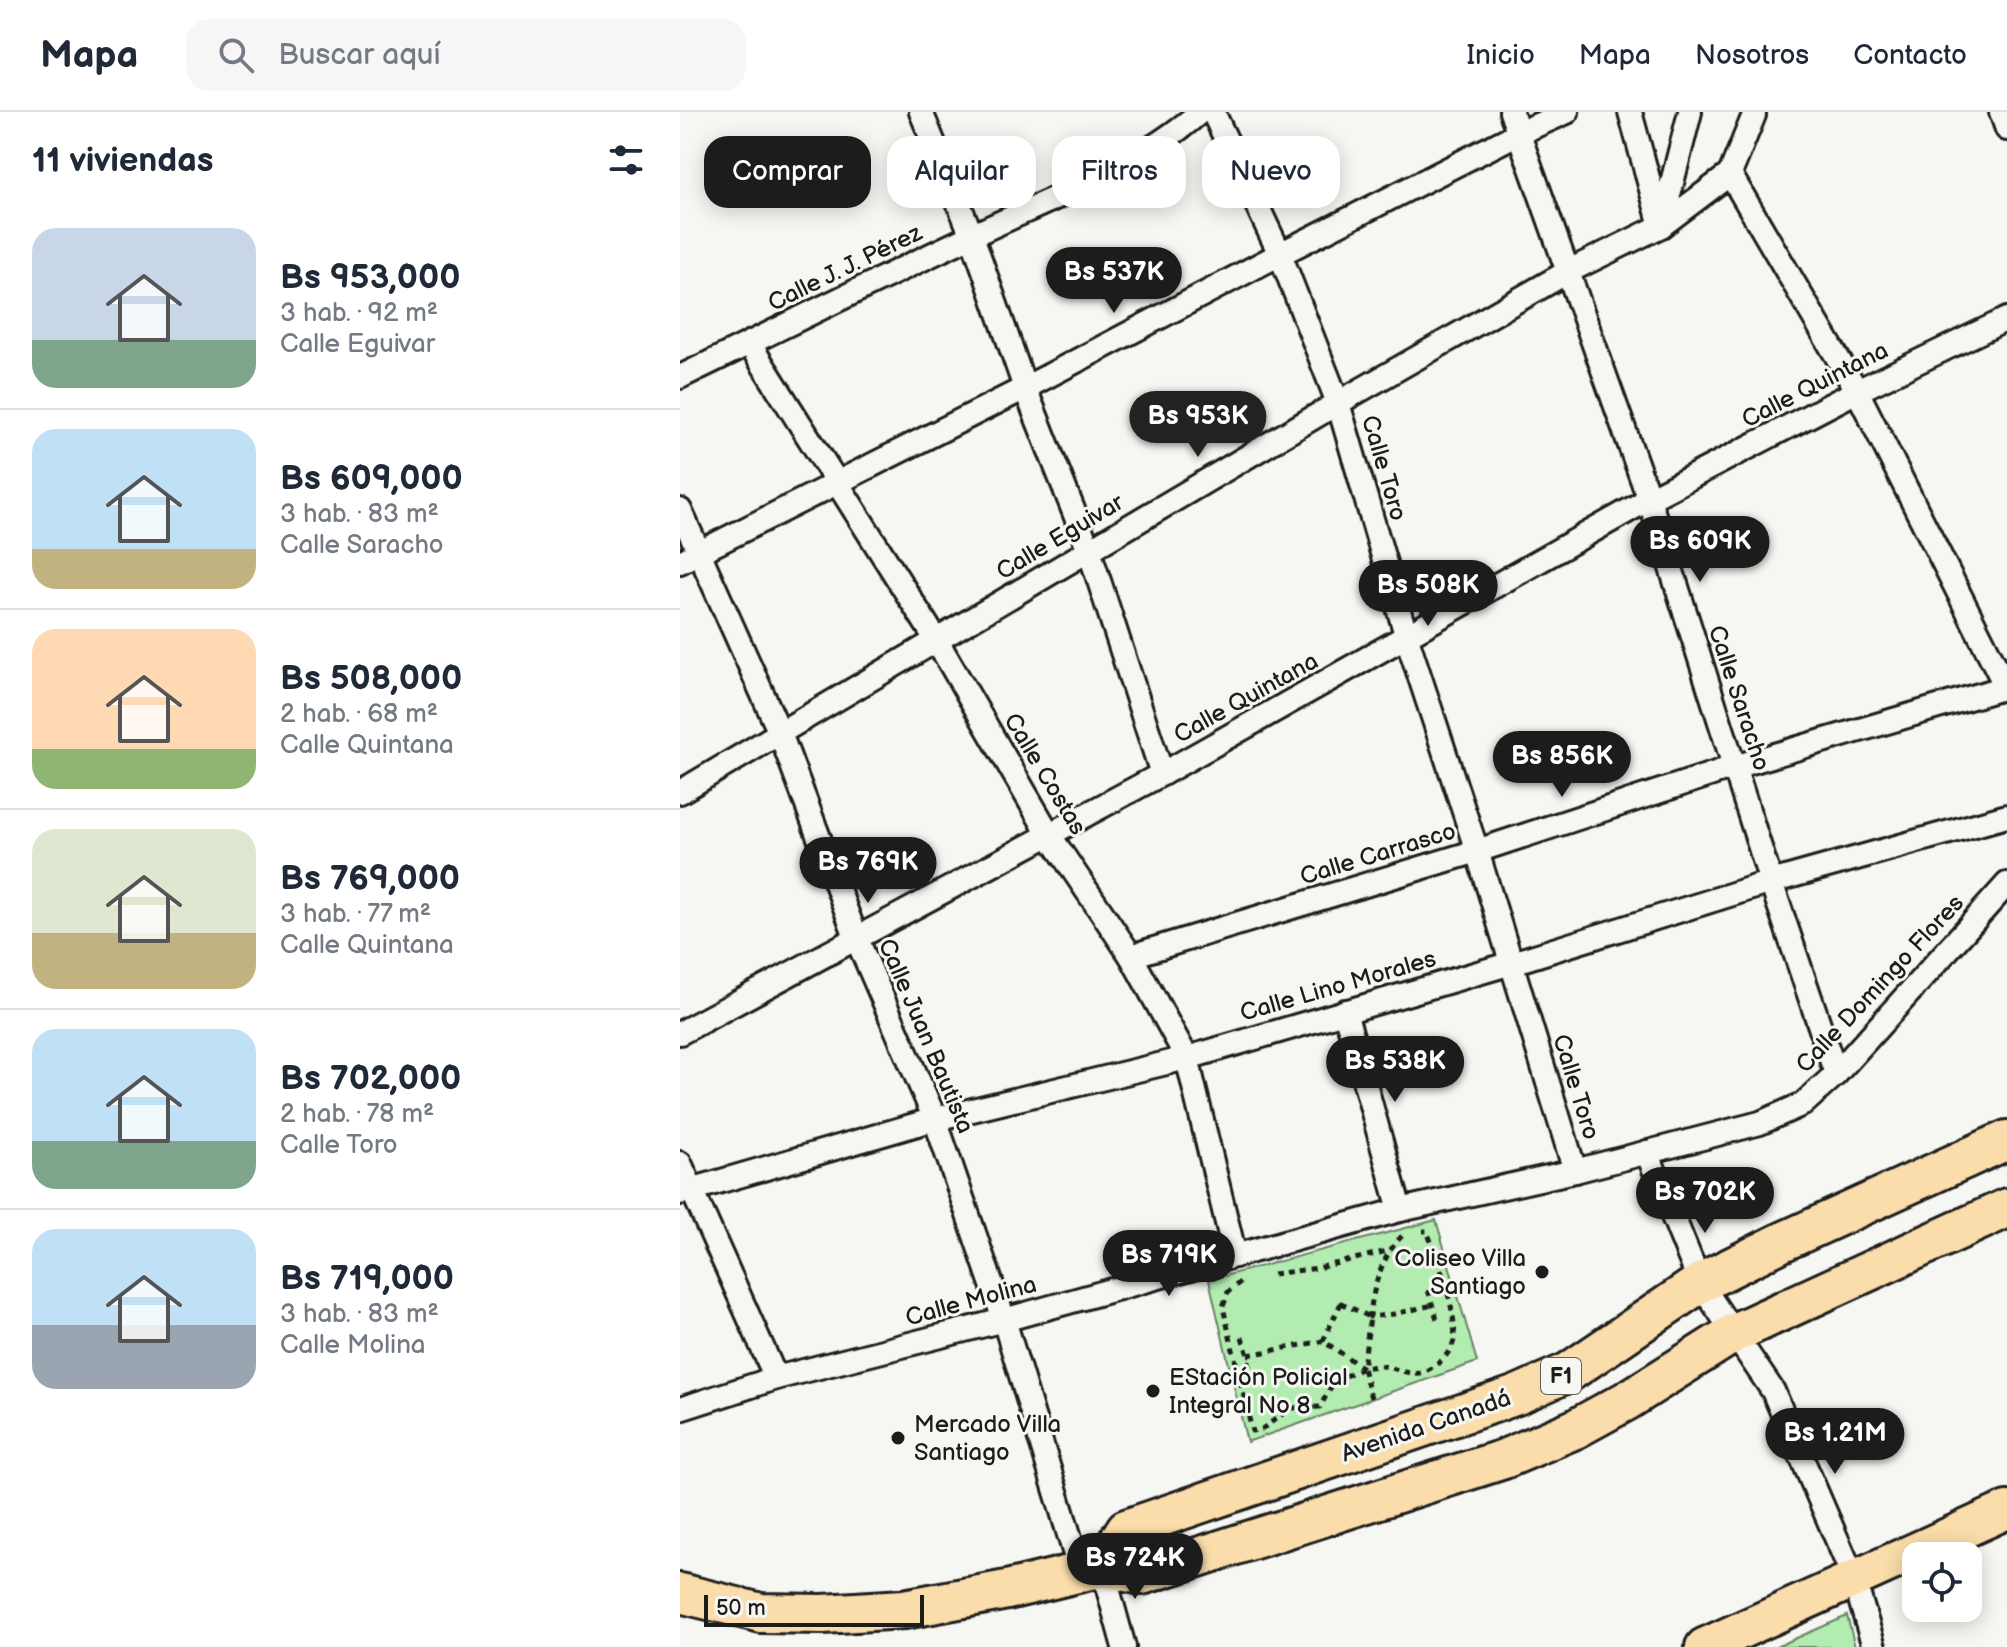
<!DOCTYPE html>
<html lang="es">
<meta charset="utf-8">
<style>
:root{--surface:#fff;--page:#f6f6f7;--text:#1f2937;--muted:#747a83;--line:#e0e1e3;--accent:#1c1c1c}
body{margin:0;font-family:"Balsamiq Sans",sans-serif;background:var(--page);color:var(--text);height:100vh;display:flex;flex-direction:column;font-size:30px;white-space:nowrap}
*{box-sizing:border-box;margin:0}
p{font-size:26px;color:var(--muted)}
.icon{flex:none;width:44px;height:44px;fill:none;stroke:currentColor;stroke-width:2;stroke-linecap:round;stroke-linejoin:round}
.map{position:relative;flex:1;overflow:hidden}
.sheet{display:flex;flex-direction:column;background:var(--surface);width:680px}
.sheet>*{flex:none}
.top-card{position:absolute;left:24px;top:24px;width:760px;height:72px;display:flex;gap:16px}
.fabs{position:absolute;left:1222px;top:1430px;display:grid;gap:16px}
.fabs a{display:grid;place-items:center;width:80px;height:80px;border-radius:16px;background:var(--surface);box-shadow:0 4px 20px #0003;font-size:40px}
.scale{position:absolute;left:24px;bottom:20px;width:220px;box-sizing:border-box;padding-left:8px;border:4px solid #1c1c1c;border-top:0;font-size:22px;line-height:28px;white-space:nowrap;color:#1c1c1c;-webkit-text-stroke:6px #f6f6f2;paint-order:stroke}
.price{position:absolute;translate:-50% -68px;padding:0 18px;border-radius:28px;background:var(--accent);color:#fff;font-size:26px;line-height:52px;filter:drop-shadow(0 2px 4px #0008)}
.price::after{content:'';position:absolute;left:50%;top:48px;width:24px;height:18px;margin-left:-12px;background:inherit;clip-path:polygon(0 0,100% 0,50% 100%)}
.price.current{background:#222;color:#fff}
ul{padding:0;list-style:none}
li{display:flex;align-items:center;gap:24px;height:200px;padding:0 32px}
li+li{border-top:2px solid var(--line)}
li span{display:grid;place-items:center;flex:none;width:224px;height:160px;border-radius:24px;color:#555}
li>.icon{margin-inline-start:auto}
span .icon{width:96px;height:96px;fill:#fffc;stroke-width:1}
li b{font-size:34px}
h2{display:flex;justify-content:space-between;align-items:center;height:96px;padding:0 32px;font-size:34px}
.chip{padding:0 28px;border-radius:24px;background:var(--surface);box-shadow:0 4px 20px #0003;font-size:28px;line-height:72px}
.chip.current{background:var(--accent);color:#fff}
header{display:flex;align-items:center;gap:48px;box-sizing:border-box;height:112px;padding:0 40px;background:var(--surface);border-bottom:2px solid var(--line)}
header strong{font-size:38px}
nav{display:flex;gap:44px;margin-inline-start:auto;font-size:28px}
.search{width:560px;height:72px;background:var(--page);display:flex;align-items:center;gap:20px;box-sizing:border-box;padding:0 28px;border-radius:24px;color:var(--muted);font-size:30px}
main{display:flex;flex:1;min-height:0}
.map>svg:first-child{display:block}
.green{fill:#b2ecb0;stroke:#678466;stroke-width:2}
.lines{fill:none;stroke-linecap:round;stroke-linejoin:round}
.minor-casing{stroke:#1c1c1c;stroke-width:28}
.primary-casing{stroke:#1c1c1c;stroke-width:42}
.trunk-casing{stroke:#1c1c1c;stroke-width:44}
.path{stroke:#1c1c1c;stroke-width:5;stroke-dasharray:6 6;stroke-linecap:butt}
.minor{stroke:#f6f6f2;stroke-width:22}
.primary{stroke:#fbddab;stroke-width:36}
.trunk{stroke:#fbddab;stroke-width:38}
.poi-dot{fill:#1c1c1c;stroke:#f6f6f2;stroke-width:3}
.labels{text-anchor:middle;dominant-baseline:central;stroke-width:6;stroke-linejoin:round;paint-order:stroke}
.shield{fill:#f6f6f2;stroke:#5d5d5c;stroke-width:2}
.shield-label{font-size:22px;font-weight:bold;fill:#1c1c1c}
.street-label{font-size:24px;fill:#1c1c1c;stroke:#f6f6f2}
.poi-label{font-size:24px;fill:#1c1c1c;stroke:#f6f6f2;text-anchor:start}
</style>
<header>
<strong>Mapa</strong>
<div class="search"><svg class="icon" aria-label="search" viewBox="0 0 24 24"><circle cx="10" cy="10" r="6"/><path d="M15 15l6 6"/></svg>Buscar aquí</div>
<nav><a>Inicio</a><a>Mapa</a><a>Nosotros</a><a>Contacto</a></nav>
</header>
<main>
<section class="sheet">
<h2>11 viviendas<svg class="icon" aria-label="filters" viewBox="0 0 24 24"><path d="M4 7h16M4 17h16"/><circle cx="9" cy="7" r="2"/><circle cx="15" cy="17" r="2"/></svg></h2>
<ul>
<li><span style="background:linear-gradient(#c9d6e8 70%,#7fa58c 0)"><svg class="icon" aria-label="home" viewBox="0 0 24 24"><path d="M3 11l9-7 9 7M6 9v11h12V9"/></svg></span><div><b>Bs 953,000</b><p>3 hab. · 92 m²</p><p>Calle Eguivar</p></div></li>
<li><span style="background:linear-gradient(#bfe0f5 75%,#c2b280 0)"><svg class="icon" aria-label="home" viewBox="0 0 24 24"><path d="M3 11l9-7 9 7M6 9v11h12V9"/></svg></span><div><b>Bs 609,000</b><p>3 hab. · 83 m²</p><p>Calle Saracho</p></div></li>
<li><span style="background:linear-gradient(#ffd9b3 75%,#8fb573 0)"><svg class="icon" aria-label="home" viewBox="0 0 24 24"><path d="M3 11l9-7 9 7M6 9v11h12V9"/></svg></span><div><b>Bs 508,000</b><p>2 hab. · 68 m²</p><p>Calle Quintana</p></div></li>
<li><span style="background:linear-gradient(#dfe7d0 65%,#c2b280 0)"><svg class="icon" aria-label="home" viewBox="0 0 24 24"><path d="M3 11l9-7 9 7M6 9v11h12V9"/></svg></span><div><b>Bs 769,000</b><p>3 hab. · 77 m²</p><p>Calle Quintana</p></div></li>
<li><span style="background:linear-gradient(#bfe0f5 70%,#7fa58c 0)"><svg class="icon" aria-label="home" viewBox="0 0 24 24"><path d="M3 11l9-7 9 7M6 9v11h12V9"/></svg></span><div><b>Bs 702,000</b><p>2 hab. · 78 m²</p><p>Calle Toro</p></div></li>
<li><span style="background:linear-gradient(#bfe0f5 60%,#9aa5b1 0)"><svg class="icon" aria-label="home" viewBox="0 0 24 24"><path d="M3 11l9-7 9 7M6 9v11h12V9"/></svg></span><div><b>Bs 719,000</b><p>3 hab. · 83 m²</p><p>Calle Molina</p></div></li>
</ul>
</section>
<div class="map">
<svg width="1327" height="1535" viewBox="0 0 1327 1535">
<rect width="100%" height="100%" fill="#f6f6f2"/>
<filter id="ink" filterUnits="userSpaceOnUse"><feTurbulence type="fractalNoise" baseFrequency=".0125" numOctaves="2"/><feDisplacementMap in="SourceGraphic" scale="16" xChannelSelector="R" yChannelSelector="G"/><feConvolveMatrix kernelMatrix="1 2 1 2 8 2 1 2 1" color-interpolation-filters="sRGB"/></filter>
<g filter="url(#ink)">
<g class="green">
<polygon points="756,1108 797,1250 567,1330 529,1168"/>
<polygon points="1167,1504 1175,1535 1096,1535"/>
</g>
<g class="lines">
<g class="minor-casing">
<g id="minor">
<polyline points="241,0 292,124 345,276 409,438 482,662"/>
<polyline points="533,0 600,142 658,291 727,526 797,739 895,1059"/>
<polyline points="831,0 969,387 1091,770 1156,962"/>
<polyline points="950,0 981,114 1050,62 1074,3"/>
<polyline points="1321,0 1327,17"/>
<polyline points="69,231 257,529 370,724 451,844 507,946 555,1144"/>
<path d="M0 265C97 218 193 170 291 124 367 88 455 57 520 0"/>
<polyline points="0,398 100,621 176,825 255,1007 324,1208 400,1459"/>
<polyline points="0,450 345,276 600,142 837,22 887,0"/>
<polyline points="0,680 658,291 889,159 981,114 1010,0"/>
<polyline points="451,844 797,739 1054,655 1326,575 1177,279 1050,62"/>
<polyline points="665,899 720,1098"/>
<polyline points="0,921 482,662 969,387 1177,279 1327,207"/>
<polyline points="967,1040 1020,1171 1093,1279 1174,1467 1194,1535"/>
<polyline points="0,1051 96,1266"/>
<polyline points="0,1081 255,1007 507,946 832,851 1091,770 1327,704"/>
<polyline points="0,1297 96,1266 324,1208 720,1098 895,1059 1080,1011 1123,992 1156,962 1327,772"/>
<polyline points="422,1455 444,1535"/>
</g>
</g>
<g class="primary-casing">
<polyline id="primary" points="1024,1535 1327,1398"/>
</g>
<g class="trunk-casing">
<g id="trunk">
<polyline points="422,1455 446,1417 837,1283 889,1260 1020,1171 1100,1131 1327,1028"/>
<polyline points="0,1481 81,1501 143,1502 224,1497 327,1478 422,1455 462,1463 824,1347 895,1317 948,1288 1054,1221 1327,1096"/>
</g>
</g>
<g class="path">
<path d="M722 1124C702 1143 692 1178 690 1205L714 1202 753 1193"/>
<polyline points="593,1162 638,1156 711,1138"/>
<polyline points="560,1170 548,1180 543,1195 572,1319 582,1317 611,1296 640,1295 654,1269 683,1256"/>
<polyline points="748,1178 757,1207"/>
<polygon points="661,1191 690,1205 683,1256 643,1229"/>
<polyline points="562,1225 568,1243 570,1259"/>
<polyline points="568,1243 643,1229"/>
<path d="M691 1286 683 1256C689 1255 696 1254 702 1254 714 1255 727 1263 739 1261 753 1258 771 1243 774 1228 778 1202 757 1145 747 1119H743"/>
</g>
<use href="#minor" class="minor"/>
<use href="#primary" class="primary"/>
<use href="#trunk" class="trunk"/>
</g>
</g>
<g class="poi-dot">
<circle cx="862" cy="1160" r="8"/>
<circle cx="473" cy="1279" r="8"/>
<circle cx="218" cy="1326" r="8"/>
</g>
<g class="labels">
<rect class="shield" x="861" y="1246" width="40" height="36" rx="6"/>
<g class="shield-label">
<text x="881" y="1264">F1</text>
</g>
<g class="street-label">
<text transform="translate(165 156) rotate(-26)">Calle J. J. Pérez</text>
<text transform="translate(1135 273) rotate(-27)">Calle Quintana</text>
<text transform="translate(704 356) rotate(74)">Calle Toro</text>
<text transform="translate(380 425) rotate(-31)">Calle Eguivar</text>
<text transform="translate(566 586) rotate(-29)">Calle Quintana</text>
<text transform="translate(1059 586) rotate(72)">Calle Saracho</text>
<text transform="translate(365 662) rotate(59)">Calle Costas</text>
<text transform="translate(698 742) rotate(-17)">Calle Carrasco</text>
<text transform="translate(1200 872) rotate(-47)">Calle Domingo Flores</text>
<text transform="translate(658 874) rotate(-16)">Calle Lino Morales</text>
<text transform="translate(246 924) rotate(67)">Calle Juan Bautista</text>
<text transform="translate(896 975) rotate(73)">Calle Toro</text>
<text transform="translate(291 1189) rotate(-15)">Calle Molina</text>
<text transform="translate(746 1314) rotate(-19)">Avenida Canadá</text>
</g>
<g class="poi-label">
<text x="846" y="1146" text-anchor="end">Coliseo Villa<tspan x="846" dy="28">Santiago</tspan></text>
<text x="489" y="1265">EStación Policial<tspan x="489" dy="28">Integral No 8</tspan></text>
<text x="234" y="1312">Mercado Villa<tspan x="234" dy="28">Santiago</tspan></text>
</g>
</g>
</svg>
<div class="fabs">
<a><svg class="icon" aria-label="locate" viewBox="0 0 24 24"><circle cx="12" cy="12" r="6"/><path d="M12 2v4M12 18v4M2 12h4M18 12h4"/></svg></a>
</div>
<div class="scale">50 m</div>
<b class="price" style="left:434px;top:203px">Bs 537K</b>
<b class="price current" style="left:518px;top:347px">Bs 953K</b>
<b class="price" style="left:1020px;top:472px">Bs 609K</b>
<b class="price" style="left:748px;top:516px">Bs 508K</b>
<b class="price" style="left:882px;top:687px">Bs 856K</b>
<b class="price" style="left:188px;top:793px">Bs 769K</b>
<b class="price" style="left:715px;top:992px">Bs 538K</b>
<b class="price" style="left:1025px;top:1123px">Bs 702K</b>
<b class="price" style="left:489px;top:1186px">Bs 719K</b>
<b class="price" style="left:1155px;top:1364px">Bs 1.21M</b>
<b class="price" style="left:455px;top:1489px">Bs 724K</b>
<div class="top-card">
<a class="chip current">Comprar</a>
<a class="chip">Alquilar</a>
<a class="chip">Filtros</a>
<a class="chip">Nuevo</a>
</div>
</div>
</main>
